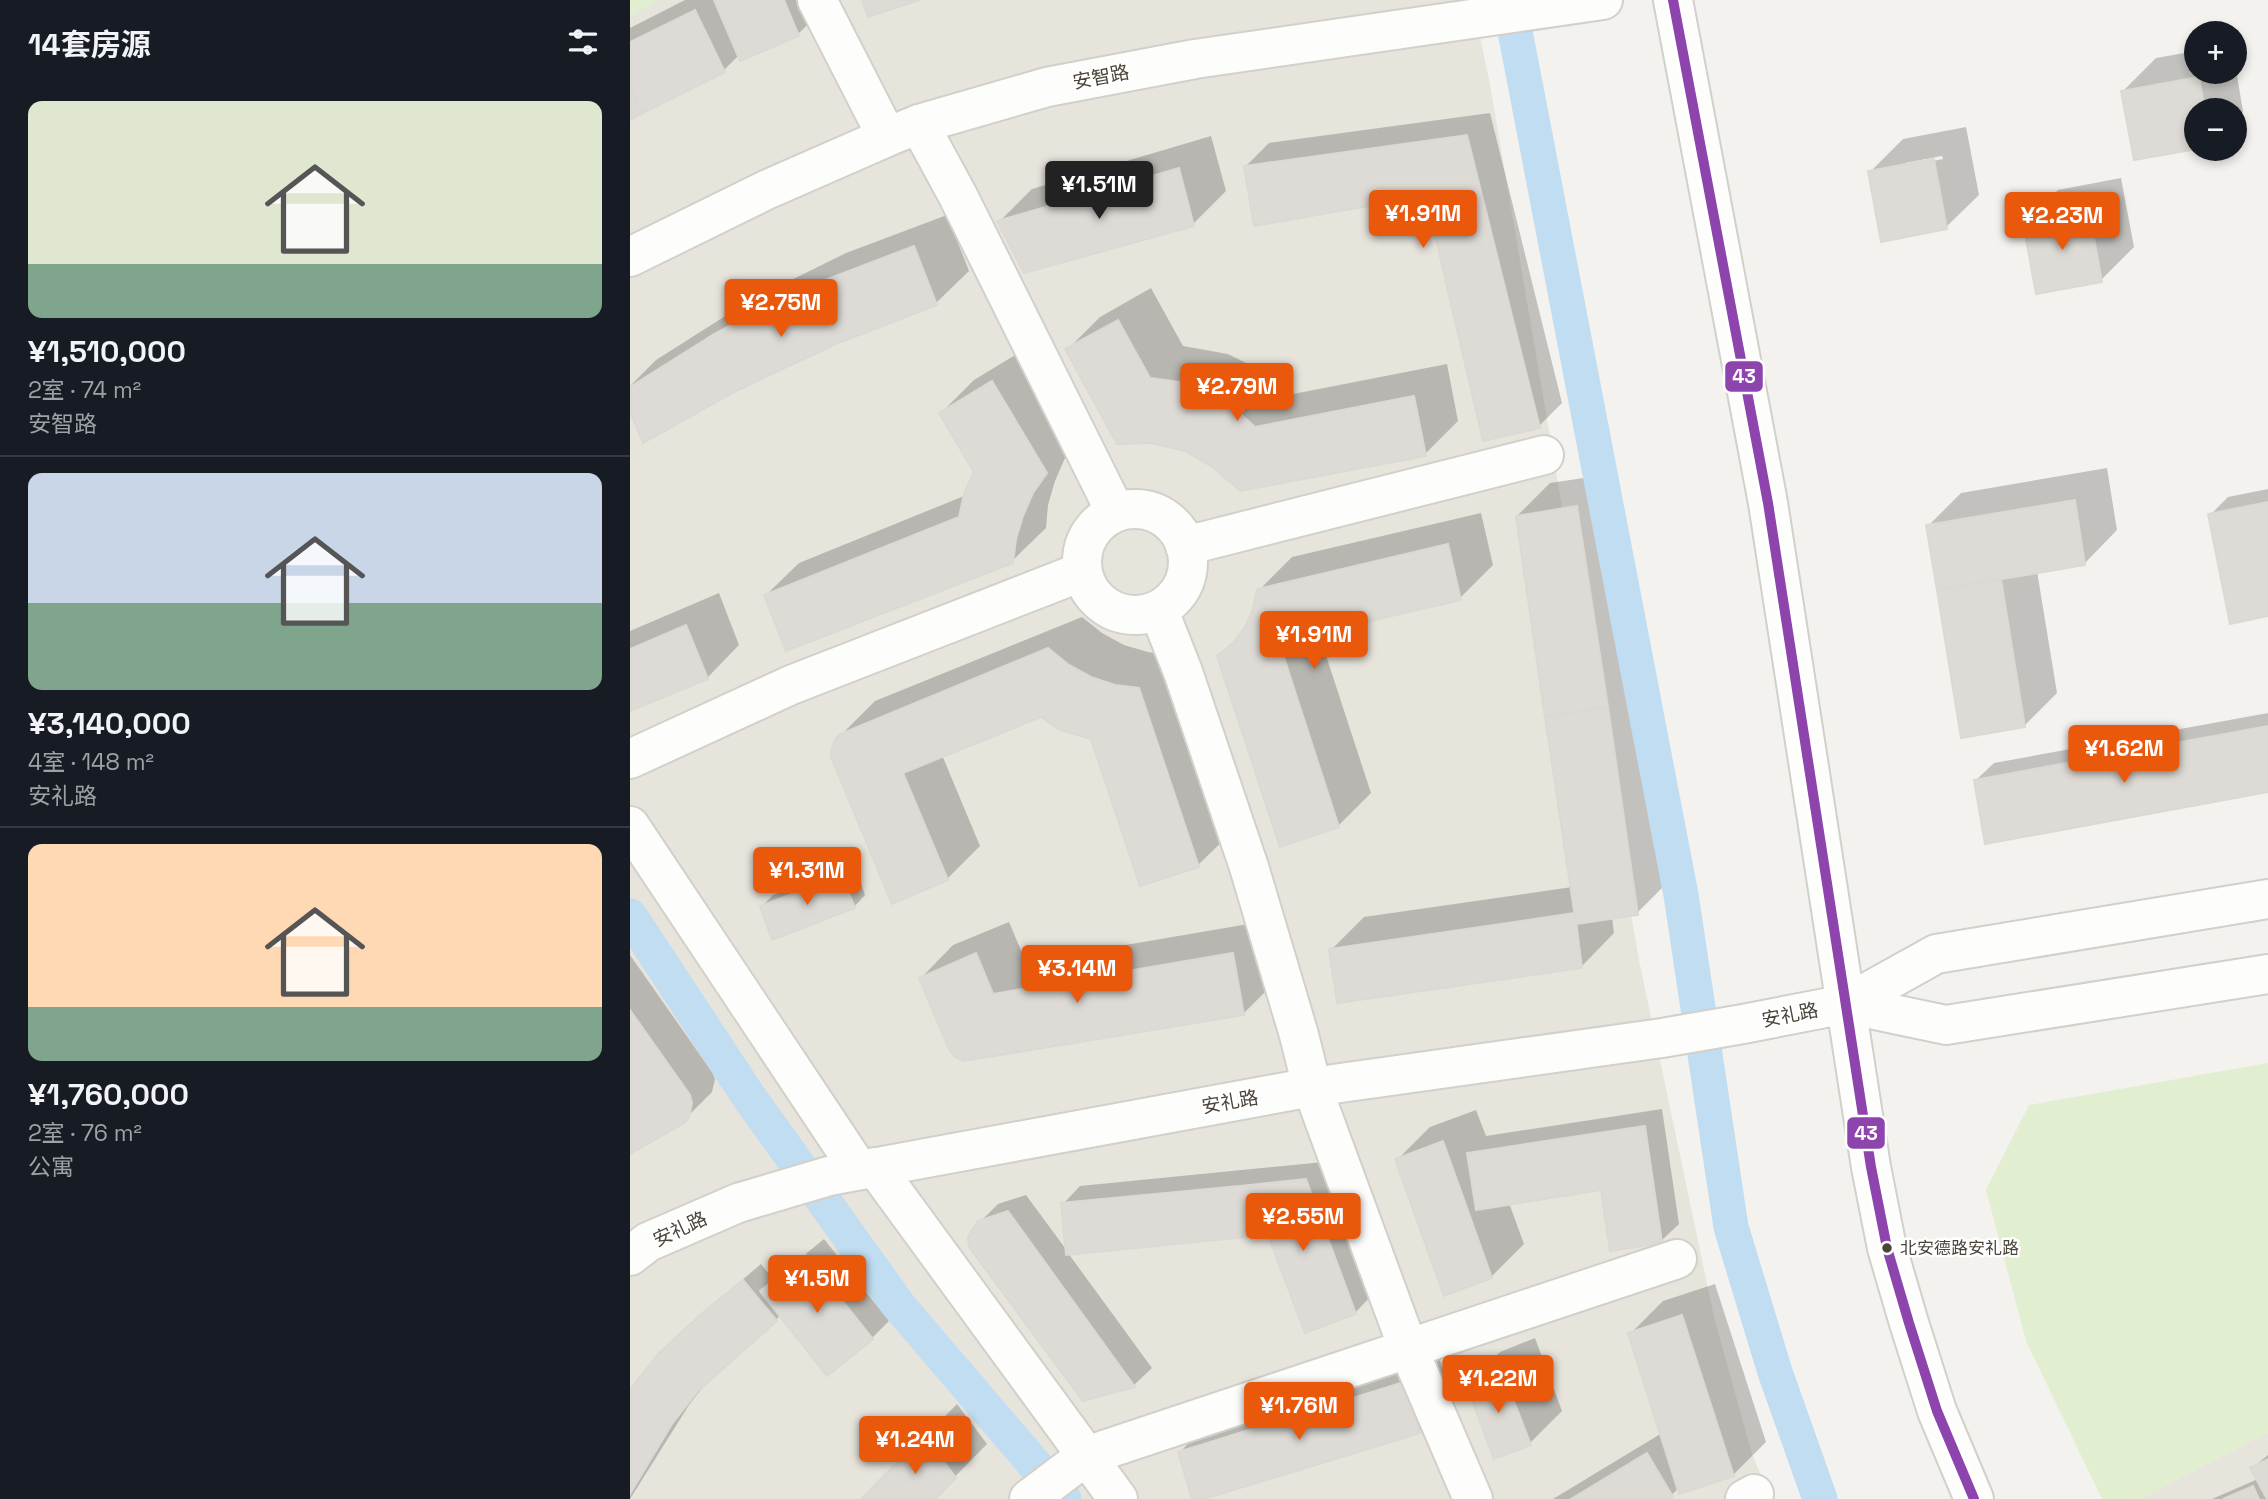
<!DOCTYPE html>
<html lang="zh">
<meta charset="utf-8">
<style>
:root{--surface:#171b24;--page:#20242c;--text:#f1f3f6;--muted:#9ea1a6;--line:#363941;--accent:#ea580c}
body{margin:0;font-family:"Space Grotesk","Noto Sans SC",sans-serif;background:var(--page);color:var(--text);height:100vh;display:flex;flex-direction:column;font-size:26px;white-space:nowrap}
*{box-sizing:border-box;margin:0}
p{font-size:23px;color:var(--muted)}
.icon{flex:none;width:38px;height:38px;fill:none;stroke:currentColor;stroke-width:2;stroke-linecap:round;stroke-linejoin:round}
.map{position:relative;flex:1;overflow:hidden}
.panel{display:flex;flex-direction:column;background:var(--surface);width:630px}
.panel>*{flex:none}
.controls{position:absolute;left:1554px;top:21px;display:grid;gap:14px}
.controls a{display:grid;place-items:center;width:63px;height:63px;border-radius:50%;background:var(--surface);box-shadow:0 4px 10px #0003;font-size:35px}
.price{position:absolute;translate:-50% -60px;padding:0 16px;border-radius:7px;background:var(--accent);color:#fff;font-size:23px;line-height:46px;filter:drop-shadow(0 2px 4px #0008)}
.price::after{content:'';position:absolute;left:50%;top:42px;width:21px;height:16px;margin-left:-10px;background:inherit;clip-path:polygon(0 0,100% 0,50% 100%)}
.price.selected{background:#222;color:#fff}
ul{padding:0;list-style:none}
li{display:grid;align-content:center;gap:14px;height:371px;padding:0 28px}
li+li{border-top:2px solid var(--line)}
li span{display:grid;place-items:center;height:217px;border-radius:14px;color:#555}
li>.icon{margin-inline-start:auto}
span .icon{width:126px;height:126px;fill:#fffc;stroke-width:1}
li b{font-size:30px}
h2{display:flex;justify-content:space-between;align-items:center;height:84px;padding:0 28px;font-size:30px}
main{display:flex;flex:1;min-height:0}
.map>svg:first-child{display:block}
.residential{fill:#e7e4dc}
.green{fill:#e1eecf}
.shadow{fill:#0003;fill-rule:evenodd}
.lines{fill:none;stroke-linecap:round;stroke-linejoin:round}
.canal{stroke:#c0ddf1;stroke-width:35}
.building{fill:#dedbd6;stroke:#dcd9d4;stroke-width:2}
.minor-casing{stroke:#d2d0cb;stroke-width:42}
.minor{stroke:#fdfdfc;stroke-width:38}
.bus-1-casing{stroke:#fff;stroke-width:16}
.bus-1{stroke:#8e44ad;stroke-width:10}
.bus-dot{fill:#4b4439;stroke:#fff;stroke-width:2.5}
.labels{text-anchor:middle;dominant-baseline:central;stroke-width:5;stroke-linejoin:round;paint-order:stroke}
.bus-label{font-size:17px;fill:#4b4439;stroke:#fff;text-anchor:start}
.street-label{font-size:19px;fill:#4b4439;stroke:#fff}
.line-badge{stroke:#fff;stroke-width:2.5}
.badge-label{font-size:19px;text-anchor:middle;font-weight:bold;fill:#fff}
</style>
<main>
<section class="panel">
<h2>14套房源<svg class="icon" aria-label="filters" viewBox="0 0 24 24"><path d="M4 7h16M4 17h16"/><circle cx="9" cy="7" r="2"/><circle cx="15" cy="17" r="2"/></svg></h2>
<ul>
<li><span style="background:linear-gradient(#dfe7d0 75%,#7fa58c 0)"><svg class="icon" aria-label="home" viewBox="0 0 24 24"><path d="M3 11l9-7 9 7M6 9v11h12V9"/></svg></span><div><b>¥1,510,000</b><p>2室 · 74 m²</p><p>安智路</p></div></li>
<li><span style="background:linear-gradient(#c9d6e8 60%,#7fa58c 0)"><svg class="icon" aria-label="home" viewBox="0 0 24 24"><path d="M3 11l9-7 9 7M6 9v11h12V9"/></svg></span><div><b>¥3,140,000</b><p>4室 · 148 m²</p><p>安礼路</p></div></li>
<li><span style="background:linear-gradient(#ffd9b3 75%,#7fa58c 0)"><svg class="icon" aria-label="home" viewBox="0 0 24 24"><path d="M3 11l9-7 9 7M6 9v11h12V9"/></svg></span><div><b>¥1,760,000</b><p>2室 · 76 m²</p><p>公寓</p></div></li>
</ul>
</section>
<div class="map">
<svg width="1638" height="1499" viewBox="0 0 1638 1499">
<rect width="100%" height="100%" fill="#f4f2ee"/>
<g class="residential">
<polygon points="0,0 842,0 860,84 1009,960 1084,1317 1122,1454 1141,1499 0,1499"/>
<polygon points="1638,1432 1638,1499 1510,1499"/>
</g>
<g class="green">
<polygon points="0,0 31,0 0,16"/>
<polygon points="1638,1063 1638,1432 1510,1499 1472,1499 1396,1341 1356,1190 1399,1105"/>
</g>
<g class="shadow">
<polygon points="55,0 200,0 201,2 168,34 109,55 94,70 0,117 0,28"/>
<polygon points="1566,51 1566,72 1605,72 1605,63 1613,112 1605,120 1605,110 1566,110 1566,147 1493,91 1526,58"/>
<polygon points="860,113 932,403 909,426 797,194 616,166 639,143"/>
<path d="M1336 127 1349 195 1316 227 1240 172 1273 139ZM1312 156 1313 159 1275 166V163Z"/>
<polygon points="581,136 596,191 563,224 369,222 402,189"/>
<polygon points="1491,178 1504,247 1471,280 1395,223 1428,190"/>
<polygon points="317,215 339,271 306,303 205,343 107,388 0,407 0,386 26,360 119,301 216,253"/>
<polygon points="521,288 553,346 598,354 624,367 658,395 817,364 828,421 795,454 585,466 437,350 470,317"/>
<polygon points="395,349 449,439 435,458 425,481 418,505 416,528 382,561 136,595 169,563 334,496 346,472 311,413 344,380"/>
<polygon points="1477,468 1487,530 1455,563 1407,571 1427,693 1394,726 1298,526 1331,493"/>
<polygon points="980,474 1040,880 1007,913 982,917 984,933 952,966 701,950 734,917 942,887 887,516 920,483"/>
<polygon points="1638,489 1638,614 1580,515 1598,497"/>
<polygon points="851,513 863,565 830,598 688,631 741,793 708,826 611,636 625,609 629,590 662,557"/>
<polygon points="89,593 109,645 77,678 0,710 0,631"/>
<polygon points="452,617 472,633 494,645 518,652 542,656 601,833 568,865 462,737 411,715 312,755 350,846 317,879 207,739 245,701"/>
<polygon points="1638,713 1638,790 1346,780 1364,763"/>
<polygon points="224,864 235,895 224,907 132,906 143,895"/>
<polygon points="636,921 646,981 613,1014 335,1060 291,978 323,945 379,922 396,962"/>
<polygon points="0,955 82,1072 85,1079 82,1092 53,1121 0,1152"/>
<polygon points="1032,1109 1049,1224 1031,1241 973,1188 879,1203 894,1244 861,1277 767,1160 800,1127 846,1110 856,1136"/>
<polygon points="694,1162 742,1295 725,1313 639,1234 438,1253 522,1368 504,1385 454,1399 350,1222 368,1204 396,1195 438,1252 433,1204 450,1186"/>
<polygon points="194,1239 259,1321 242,1338 151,1315 80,1378 59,1405 0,1499 0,1393 77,1310 131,1264 144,1280"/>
<polygon points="1085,1284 1136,1442 1103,1475 1049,1488 1037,1499 923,1499 1032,1433 1000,1334 1033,1301"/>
<polygon points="905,1338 932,1411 900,1443 838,1385 870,1352"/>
<polygon points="807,1351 822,1399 789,1432 564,1499 550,1452 582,1419"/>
<polygon points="327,1404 357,1444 303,1499 234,1499"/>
<polygon points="1638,1455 1638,1499 1582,1499 1628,1479 1622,1468"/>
</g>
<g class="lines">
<g class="canal">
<polyline points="879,0 1051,895 1101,1227 1145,1372 1190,1499"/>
<polyline points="0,916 119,1097 269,1306 434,1499"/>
</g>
</g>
<g class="building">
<polygon points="84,0 154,0 169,36 110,61"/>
<polygon points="232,0 289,0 238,17"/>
<polygon points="65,10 95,72 13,113 0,86 0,42"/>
<polygon points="1569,77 1575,110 1566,110 1567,149 1504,160 1491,91"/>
<polygon points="0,86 13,113 0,120"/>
<polygon points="837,135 910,428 853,441 796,196 624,226 614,166"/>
<polygon points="1304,159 1317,229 1251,242 1238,171"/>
<polygon points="549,168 564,226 394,273 367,221"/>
<polygon points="1459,210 1472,282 1406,294 1393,222"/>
<polygon points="284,246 307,305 206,344 108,390 13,443 0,412 0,387 84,334 132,308 182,285"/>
<polygon points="488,320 520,378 550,382 577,392 603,407 625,427 784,396 796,456 610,491 584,468 555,451 521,443 487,444 435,349"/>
<polygon points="362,381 417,473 403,493 393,516 386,539 383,563 156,651 134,595 329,517 334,494 344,472 309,413"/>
<polygon points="1445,500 1455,565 1307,590 1296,525"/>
<polygon points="1638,502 1638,616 1600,624 1578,514"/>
<polygon points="947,506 978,707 915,717 886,516"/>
<polygon points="818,544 831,600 649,642 709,827 650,847 587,656 603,643 615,627 623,609 627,589"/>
<polygon points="1371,579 1395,727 1331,738 1307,590"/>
<polygon points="56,625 78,679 0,711 0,649"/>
<polygon points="418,648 439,665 461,677 485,685 509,688 569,867 510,886 461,739 430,730 411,717 273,773 318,880 262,904 201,757 201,750 206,738 210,734"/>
<polygon points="978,707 1008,915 946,924 915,717"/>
<polygon points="1638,726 1638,792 1355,844 1344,780"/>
<polygon points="212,875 225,908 142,940 130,906"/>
<polygon points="945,913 952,968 707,1003 699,949"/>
<polygon points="346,953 363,994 603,953 614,1015 334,1061 325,1057 319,1049 289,978"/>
<polygon points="0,1010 60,1095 62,1103 59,1117 54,1123 0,1154"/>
<polygon points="1015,1126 1032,1243 980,1251 971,1190 846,1210 837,1153"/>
<polygon points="813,1141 862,1278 814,1296 765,1159"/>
<polygon points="676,1179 726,1314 675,1333 619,1185"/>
<polygon points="619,1185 638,1235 436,1255 431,1203"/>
<polygon points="378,1211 505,1387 453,1401 339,1247 338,1237 348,1221"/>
<polygon points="176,1255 243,1339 197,1376 130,1291"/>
<polygon points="113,1280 147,1321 68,1391 42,1424 0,1494 0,1390 28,1354 70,1315"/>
<polygon points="1052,1315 1104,1476 1049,1494 998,1333"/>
<polygon points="872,1370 901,1445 864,1459 836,1384"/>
<polygon points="774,1382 790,1433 574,1499 562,1499 548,1452"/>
<polygon points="294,1435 326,1478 305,1499 231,1499"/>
<polygon points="1017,1453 1043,1497 1040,1499 941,1499"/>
<polygon points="1638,1459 1638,1499 1637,1499 1620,1468"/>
<polygon points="1623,1486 1629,1499 1593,1499"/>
</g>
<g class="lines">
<g class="minor-casing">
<g id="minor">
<polyline points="187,0 257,137"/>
<polyline points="1043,0 1138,503 1241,1167 1257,1248 1279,1323 1307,1411 1344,1499"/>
<polyline points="289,124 328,196 485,511"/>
<polyline points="0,257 136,190 257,137 289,124 417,87 565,59 973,0"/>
<circle cx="505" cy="562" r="53"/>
<polyline points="555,546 914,455"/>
<polyline points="529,611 553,672 619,867 669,1035 682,1087 778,1348 843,1499"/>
<polyline points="0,759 161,685 451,572"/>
<polyline points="0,826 229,1170"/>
<polyline points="1216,1004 1316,1025 1638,974"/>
<polyline points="245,1167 488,1499"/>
<polyline points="0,1256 18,1242 108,1203 199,1176 682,1087 1032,1038 1113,1024 1216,1004 1306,954 1638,899"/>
<polyline points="399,1499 456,1456 1047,1259"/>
<polyline points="1115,1499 1124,1494"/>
</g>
</g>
<use href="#minor" class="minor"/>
<g class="bus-1-casing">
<polyline id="bus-1" points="1043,0 1138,503 1241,1167 1257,1248 1279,1323 1307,1411 1344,1499"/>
</g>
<use href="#bus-1" class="bus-1"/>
</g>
<circle class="bus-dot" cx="1257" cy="1248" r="6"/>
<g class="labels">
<g class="bus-label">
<text x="1270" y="1248">北安德路安礼路</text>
</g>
<g class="street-label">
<text transform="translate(471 77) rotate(-11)">安智路</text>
<text transform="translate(1160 1015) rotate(-11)">安礼路</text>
<text transform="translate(600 1102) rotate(-10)">安礼路</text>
<text transform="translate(50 1229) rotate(-25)">安礼路</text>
</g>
</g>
<g class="line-badge">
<rect x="1094" y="360" width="40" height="33" rx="7" fill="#8e44ad"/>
<rect x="1216" y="1116" width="40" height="34" rx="7" fill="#8e44ad"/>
</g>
<g class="badge-label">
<text x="1114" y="383">43</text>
<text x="1236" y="1140">43</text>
</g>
</svg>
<div class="controls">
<a>+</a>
<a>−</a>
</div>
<b class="price selected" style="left:469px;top:221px">¥1.51M</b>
<b class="price" style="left:793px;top:250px">¥1.91M</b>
<b class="price" style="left:1432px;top:252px">¥2.23M</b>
<b class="price" style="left:151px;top:339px">¥2.75M</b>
<b class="price" style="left:607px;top:423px">¥2.79M</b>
<b class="price" style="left:684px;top:671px">¥1.91M</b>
<b class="price" style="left:1494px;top:785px">¥1.62M</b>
<b class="price" style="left:177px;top:907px">¥1.31M</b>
<b class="price" style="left:447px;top:1005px">¥3.14M</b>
<b class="price" style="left:673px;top:1253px">¥2.55M</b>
<b class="price" style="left:187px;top:1315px">¥1.5M</b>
<b class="price" style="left:868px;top:1415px">¥1.22M</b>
<b class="price" style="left:669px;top:1442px">¥1.76M</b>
<b class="price" style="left:285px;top:1476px">¥1.24M</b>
</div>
</main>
